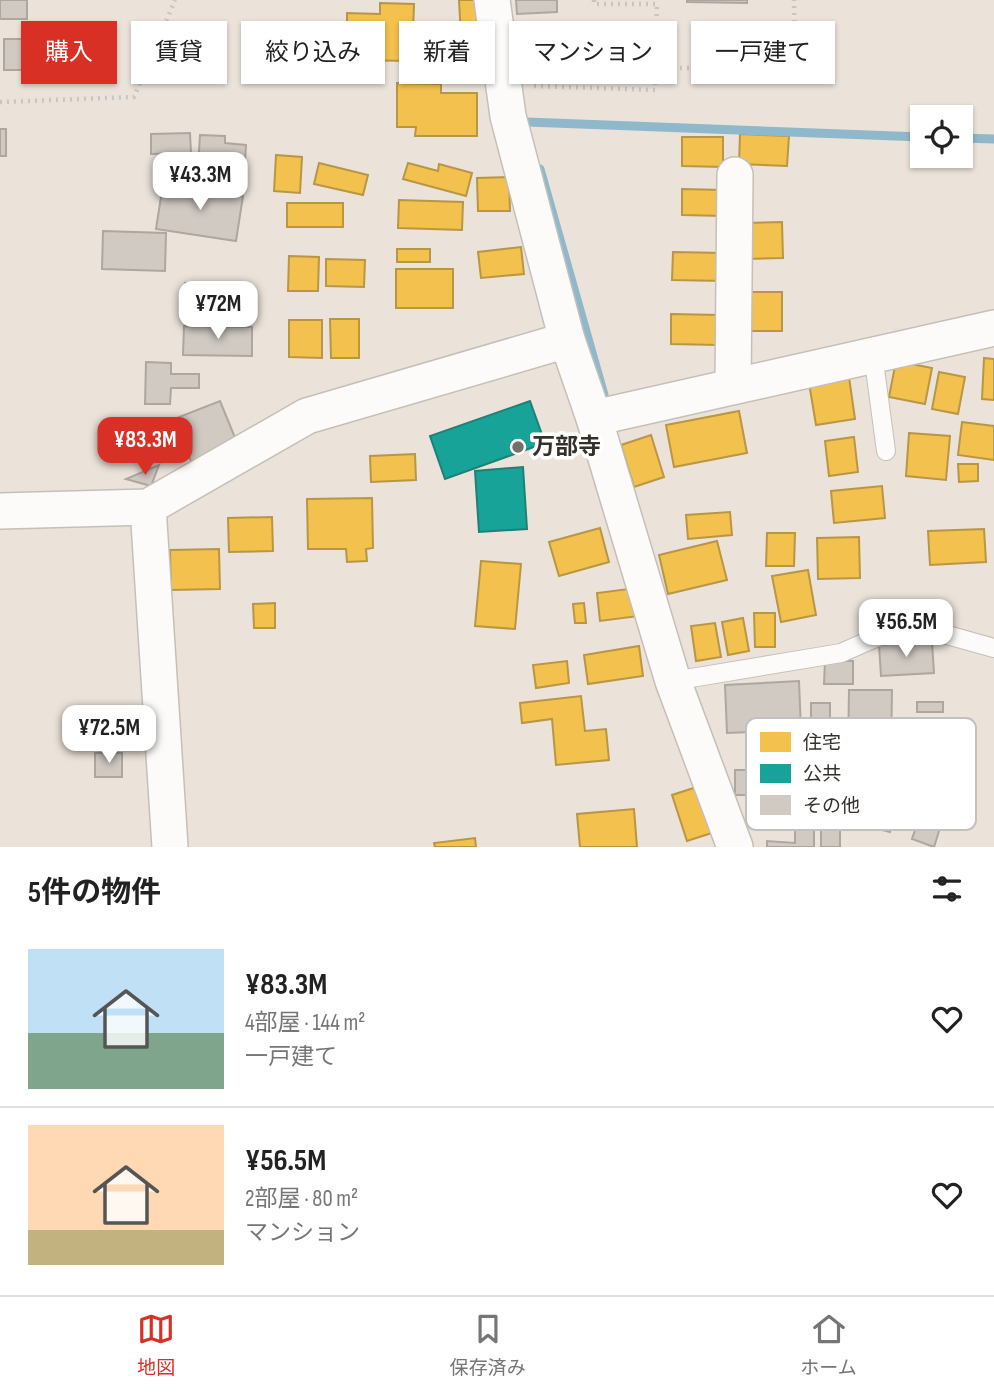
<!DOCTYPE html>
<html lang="ja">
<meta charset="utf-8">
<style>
:root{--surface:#fff;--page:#f2f2f2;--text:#222;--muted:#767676;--line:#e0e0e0;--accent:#d93025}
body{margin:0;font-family:"Sofia Sans Condensed","Noto Sans JP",sans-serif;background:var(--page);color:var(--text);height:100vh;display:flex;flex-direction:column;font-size:26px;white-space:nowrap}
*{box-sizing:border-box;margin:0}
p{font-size:23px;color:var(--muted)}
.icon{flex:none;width:38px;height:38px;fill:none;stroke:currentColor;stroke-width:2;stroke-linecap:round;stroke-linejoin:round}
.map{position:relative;height:847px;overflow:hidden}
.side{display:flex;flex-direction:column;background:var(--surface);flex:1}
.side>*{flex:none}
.guide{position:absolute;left:21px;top:21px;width:952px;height:63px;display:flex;gap:14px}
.buttons{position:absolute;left:910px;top:105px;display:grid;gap:14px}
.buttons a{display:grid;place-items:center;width:63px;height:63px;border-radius:0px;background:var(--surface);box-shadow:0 2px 5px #0004;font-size:35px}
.price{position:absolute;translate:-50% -60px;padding:0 16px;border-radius:14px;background:#fff;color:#222;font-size:23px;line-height:46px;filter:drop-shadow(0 2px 4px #0008)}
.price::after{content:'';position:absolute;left:50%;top:42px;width:21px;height:16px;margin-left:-10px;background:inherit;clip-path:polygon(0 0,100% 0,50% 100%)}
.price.on{background:var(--accent);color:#fff}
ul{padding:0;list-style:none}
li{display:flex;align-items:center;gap:21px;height:175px;padding:0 28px}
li+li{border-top:2px solid var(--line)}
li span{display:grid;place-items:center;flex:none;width:196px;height:140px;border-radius:0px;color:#555}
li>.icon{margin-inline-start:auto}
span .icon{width:84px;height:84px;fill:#fffc;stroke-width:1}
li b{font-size:30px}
h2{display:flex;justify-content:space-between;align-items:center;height:84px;padding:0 28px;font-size:30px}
.pill{padding:0 24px;border-radius:0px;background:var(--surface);box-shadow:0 2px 5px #0004;font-size:24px;line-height:63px}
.pill.on{background:var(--accent);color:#fff}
.dock{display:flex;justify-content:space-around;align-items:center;height:98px;border-top:2px solid var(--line);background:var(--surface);font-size:19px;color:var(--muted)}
.dock a{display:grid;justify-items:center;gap:4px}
.dock .on{color:var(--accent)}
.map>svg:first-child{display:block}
.homes{fill:#f2c14e;stroke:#b99643;stroke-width:2}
.public{fill:#17a398;stroke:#208077;stroke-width:2}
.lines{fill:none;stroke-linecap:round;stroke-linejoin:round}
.stream{stroke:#8fb8cb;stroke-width:9}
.building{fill:#d1cac3;stroke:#ada7a0;stroke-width:2}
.lane-casing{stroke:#c5bfb8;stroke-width:20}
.street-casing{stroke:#c5bfb8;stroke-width:38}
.path{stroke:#c9c5c2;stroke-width:4.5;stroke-dasharray:2 5;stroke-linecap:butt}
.lane{stroke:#fcfbf9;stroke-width:18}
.street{stroke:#fcfbf9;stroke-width:35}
.poi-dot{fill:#756f67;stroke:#fff;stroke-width:2.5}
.labels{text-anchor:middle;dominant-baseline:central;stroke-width:7;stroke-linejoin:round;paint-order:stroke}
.poi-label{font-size:23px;font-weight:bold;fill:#353029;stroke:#fff;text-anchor:start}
.key{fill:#fff;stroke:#c2c1bf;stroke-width:2}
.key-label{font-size:19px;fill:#353029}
</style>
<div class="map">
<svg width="994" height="847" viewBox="0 0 994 847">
<rect width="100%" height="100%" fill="#ebe3da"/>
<g class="homes">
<polygon points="459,0 480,0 482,36 461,37"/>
<polygon points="380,3 414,4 412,61 347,60 347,13 380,14"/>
<polygon points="483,43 483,57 464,58 464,44"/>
<polygon points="397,83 441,84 441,93 477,93 477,136 415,136 416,127 397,127"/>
<polygon points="740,134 789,136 787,166 739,164"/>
<polygon points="682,137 723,137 723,167 682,166"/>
<polygon points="276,155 302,157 300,193 274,191"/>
<polygon points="319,163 368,175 363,195 314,184"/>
<polygon points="408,163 438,171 439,164 472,173 466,196 403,179"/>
<polygon points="509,177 510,211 478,211 477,178"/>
<polygon points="682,189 723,190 723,216 682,215"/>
<polygon points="399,200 463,202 462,230 398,228"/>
<rect x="287" y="203" width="56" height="24"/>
<polygon points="782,222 783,258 747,259 745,223"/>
<polygon points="521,247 524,274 481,278 478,252"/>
<rect x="397" y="249" width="33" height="13"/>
<polygon points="673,252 724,253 724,281 672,280"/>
<polygon points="289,256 319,257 318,291 288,291"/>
<polygon points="326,259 365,260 364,287 326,286"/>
<rect x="396" y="269" width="57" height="39"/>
<rect x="747" y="292" width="35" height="39"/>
<polygon points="671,314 719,315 718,345 671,344"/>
<polygon points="330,319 359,319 359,358 331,358"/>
<polygon points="289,320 322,320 322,358 289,357"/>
<polygon points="984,358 994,359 994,400 982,399"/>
<polygon points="896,361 932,368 925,404 889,397"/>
<polygon points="939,372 965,377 958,414 932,409"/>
<polygon points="849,377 855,419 816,425 809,383"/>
<polygon points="739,411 747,453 674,467 666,425"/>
<polygon points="962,422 994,426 994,460 958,455"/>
<polygon points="909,433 950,436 946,480 906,476"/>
<polygon points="651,435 664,477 634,487 621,445"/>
<polygon points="854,437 858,472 829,476 825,441"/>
<polygon points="415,454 416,480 371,482 370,456"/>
<polygon points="958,464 978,464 978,481 959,482"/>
<polygon points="882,486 885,518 834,523 831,491"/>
<polygon points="372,498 373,548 366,549 367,561 347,562 346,549 308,549 307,499"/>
<polygon points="730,512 732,535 688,539 686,515"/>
<polygon points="272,517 273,551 229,552 228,518"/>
<polygon points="600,528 609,562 559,576 549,542"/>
<polygon points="984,529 986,562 930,565 928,531"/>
<polygon points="767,533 795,533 794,566 766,566"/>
<polygon points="859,537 860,578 818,579 817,538"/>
<polygon points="717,541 727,580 668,594 659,555"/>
<polygon points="219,549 220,589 171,590 170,550"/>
<polygon points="481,561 521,564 515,629 475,626"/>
<polygon points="808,570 816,615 781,622 772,576"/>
<polygon points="636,588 639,616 600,621 597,593"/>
<polygon points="275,603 275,628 254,628 253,604"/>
<polygon points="584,603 586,623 575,623 573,604"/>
<polygon points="754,613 775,613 775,647 755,647"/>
<polygon points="743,618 749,651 728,655 722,622"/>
<polygon points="715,623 721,657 696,661 691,626"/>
<polygon points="639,646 643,676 588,684 584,655"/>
<polygon points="567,661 569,683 536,688 533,665"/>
<polygon points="581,696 585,731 606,729 609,760 556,765 552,719 522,723 520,703"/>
<polygon points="706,784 721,830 687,841 672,795"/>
<polygon points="634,809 637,847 580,847 577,814"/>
<polygon points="475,838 476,847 435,847 434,843"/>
</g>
<g class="public">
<polygon points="530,401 545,443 445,479 430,436"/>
<polygon points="523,467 527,529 479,532 475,471"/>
</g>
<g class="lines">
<g class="stream">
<polyline points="527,122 922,137"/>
<polyline points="961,138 994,139"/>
<polyline points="540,169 604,395"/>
</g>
</g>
<g class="building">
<rect x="0" y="0" width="27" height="19"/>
<polygon points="516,0 557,0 557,12 517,14"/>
<polygon points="687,0 747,0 747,3 687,2"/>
<rect x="4" y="39" width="19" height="31"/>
<polygon points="548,52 586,54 584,74 547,73"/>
<rect x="0" y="129" width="6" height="27"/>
<polygon points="190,133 191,153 151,154 151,134"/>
<polygon points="200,135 225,136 225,143 246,145 244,176 213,174 213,169 198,168"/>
<polygon points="163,184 243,196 236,241 156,229"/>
<polygon points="103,231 166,233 165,271 102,269"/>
<polygon points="185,283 238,286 237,312 183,309"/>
<polygon points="184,326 252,327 252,356 183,355"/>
<polygon points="146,362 171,363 171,374 199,374 199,388 171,388 170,404 145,404"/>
<polygon points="220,401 238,445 192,464 174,419"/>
<polygon points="159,465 151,486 126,479"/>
<polygon points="932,642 934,673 881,676 879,645"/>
<polygon points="825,661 853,661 853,684 824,684"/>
<polygon points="799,681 801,730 727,733 725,685"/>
<polygon points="849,690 892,690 891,753 848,752"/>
<rect x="917" y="702" width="26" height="10"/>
<rect x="811" y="703" width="19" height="34"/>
<polygon points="89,708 139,708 140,746 90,747"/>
<rect x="95" y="753" width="27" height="24"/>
<rect x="735" y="770" width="46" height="25"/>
<polygon points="864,803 896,811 890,832 859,824"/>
<polygon points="763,808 814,810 814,847 767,847 767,841 795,843 795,830 762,830"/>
<rect x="821" y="821" width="19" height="26"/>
<polygon points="918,821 940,828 934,847 912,839"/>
</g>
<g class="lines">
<g class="lane-casing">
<g id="lane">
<polyline points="873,354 886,451"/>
<polyline points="673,681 841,653 882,635 933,631 994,648"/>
</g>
</g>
<g class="street-casing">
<g id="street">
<polyline points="492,0 508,116 567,340 594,418 673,681 735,847"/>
<polyline points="733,385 735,175"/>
<polyline points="594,418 994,328"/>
<polyline points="148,507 170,847"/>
<polyline points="0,511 148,507 307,416 567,340"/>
</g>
</g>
<g class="path">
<polyline points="594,0 594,4 657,4 655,68"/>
<polyline points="534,86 655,90 655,68 795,68 794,0"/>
<polyline points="0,102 134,97 175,0"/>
</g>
<use href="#lane" class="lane"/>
<use href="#street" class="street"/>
</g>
<circle class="poi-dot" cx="518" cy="447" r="7"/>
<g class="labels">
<g class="poi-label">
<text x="532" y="447">万部寺</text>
</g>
</g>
<rect x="746" y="718" width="230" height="112" rx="10" class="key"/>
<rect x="760" y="732" width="31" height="20" fill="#f2c14e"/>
<rect x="760" y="764" width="31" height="19" fill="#17a398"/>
<rect x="760" y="795" width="31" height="20" fill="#d1cac3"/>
<g class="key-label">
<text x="803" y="749">住宅</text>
<text x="803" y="780">公共</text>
<text x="803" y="812">その他</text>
</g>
</svg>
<div class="buttons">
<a><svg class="icon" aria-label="locate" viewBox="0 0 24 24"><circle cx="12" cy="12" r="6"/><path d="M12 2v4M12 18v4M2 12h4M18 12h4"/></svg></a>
</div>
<b class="price" style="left:200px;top:212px">¥43.3M</b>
<b class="price" style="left:218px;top:341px">¥72M</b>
<b class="price on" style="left:145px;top:477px">¥83.3M</b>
<b class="price" style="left:906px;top:659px">¥56.5M</b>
<b class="price" style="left:109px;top:765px">¥72.5M</b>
<div class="guide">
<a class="pill on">購入</a>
<a class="pill">賃貸</a>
<a class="pill">絞り込み</a>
<a class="pill">新着</a>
<a class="pill">マンション</a>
<a class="pill">一戸建て</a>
</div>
</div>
<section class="side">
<h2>5件の物件<svg class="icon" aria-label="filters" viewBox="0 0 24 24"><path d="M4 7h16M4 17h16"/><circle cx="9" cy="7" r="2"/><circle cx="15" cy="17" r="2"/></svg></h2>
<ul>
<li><span style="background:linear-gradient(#bfe0f5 60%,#7fa58c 0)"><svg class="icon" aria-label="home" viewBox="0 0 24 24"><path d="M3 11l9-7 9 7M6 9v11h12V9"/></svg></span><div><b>¥83.3M</b><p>4部屋 · 144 m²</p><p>一戸建て</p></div><svg class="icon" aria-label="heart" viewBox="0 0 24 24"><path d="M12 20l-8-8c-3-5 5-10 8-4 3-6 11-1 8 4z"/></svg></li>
<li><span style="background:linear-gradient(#ffd9b3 75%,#c2b280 0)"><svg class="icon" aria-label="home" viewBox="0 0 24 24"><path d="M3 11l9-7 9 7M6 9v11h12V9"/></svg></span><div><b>¥56.5M</b><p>2部屋 · 80 m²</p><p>マンション</p></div><svg class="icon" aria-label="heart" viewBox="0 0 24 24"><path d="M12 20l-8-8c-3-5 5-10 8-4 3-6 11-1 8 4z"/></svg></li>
</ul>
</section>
<nav class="dock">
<a class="on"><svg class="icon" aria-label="map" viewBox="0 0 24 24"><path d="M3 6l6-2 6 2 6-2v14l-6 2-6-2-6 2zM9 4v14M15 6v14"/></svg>地図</a>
<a><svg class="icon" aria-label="saved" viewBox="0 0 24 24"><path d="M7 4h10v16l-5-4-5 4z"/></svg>保存済み</a>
<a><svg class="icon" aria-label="home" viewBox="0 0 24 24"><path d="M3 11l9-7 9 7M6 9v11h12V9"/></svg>ホーム</a>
</nav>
